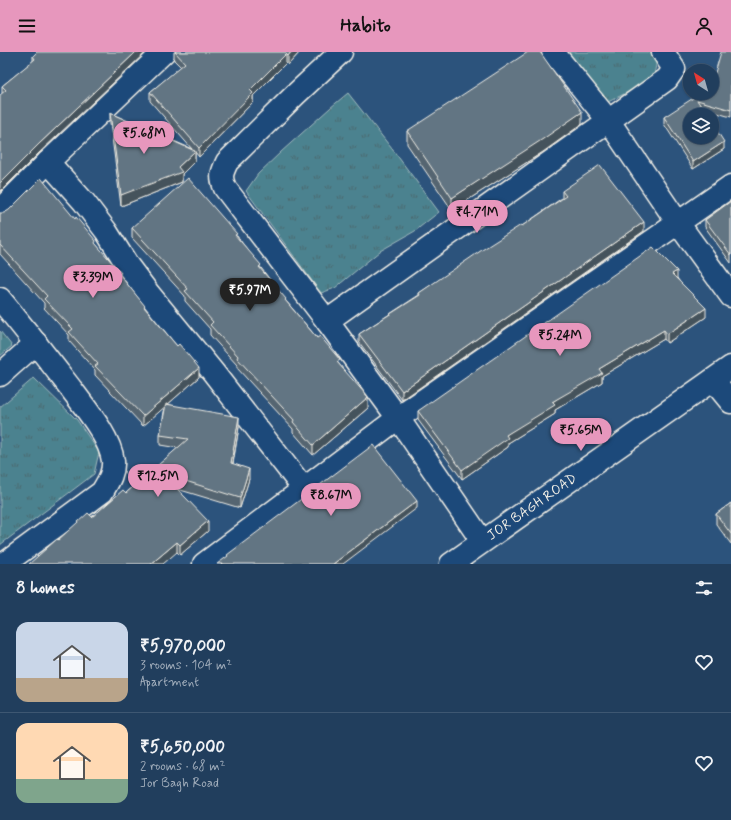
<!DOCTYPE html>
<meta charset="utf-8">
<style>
:root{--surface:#213e5d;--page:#294563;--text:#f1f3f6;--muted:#a2aebc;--line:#3e5772;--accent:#e797bd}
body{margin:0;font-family:Mynerve,sans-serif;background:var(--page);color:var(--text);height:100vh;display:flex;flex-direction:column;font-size:15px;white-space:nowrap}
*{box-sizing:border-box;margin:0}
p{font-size:13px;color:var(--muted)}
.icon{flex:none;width:22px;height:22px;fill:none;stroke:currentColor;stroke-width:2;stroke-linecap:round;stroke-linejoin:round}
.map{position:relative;height:512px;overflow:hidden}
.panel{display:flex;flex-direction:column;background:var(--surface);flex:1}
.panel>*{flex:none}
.needle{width:26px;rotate:323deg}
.tools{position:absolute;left:683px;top:12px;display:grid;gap:8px}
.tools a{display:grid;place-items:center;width:36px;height:36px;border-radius:50%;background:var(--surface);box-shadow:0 1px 3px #0004,0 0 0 1px var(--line);font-size:20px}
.price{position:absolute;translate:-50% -34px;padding:0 9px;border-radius:14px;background:var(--accent);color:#111;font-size:13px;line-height:26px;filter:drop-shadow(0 1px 2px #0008)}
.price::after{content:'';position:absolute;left:50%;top:24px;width:12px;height:9px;margin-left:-6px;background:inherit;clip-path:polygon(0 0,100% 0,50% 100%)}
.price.active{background:#222;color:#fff}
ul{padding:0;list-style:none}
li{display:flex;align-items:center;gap:12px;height:100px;padding:0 16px}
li+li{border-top:1px solid var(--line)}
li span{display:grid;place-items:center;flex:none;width:112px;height:80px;border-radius:12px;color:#555}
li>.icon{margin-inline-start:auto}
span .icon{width:48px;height:48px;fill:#fffc;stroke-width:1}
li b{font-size:17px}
h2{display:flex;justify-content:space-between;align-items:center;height:48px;padding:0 16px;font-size:17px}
header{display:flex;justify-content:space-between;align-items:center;height:52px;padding:0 16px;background:var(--accent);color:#111;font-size:18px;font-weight:800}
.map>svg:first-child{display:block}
.grass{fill:url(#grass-tufts);stroke:#a0babc}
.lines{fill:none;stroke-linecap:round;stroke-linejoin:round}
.minor-casing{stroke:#f4f1e8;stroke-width:25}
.tertiary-casing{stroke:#f4f1e8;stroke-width:25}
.minor{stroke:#1f4a7a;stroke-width:22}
.tertiary{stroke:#1f4a7a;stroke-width:22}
.wall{fill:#546571;stroke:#f4f1e8}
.shaded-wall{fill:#45525c;stroke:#f4f1e8}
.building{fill:#627583;stroke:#f4f1e8}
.labels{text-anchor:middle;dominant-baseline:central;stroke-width:4;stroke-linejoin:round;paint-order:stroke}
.street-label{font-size:14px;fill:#f4f1e8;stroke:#1f4a7a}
</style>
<header><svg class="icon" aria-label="menu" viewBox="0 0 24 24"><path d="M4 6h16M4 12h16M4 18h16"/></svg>Habito<svg class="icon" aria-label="person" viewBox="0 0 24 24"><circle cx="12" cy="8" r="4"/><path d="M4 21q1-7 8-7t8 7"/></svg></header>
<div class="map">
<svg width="731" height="512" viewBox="0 0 731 512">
<defs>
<pattern id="grass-tufts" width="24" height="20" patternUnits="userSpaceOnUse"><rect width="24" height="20" fill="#4c828f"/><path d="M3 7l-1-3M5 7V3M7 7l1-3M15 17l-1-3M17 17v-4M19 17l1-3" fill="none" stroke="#4b686e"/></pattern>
</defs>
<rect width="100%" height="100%" fill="#2c537c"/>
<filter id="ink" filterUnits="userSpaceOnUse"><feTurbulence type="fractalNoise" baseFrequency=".025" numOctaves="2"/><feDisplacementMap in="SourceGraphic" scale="8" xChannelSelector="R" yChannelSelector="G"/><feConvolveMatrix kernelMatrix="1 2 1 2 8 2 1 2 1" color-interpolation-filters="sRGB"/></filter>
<g filter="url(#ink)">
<g class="grass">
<polygon points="566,0 651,0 657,8 654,23 636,36 608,50 600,42"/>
<polygon points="348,41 396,102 439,160 415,179 380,199 335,236 321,241 246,139 258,122 281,100 330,56"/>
<polygon points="0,279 12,294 0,304"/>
<polygon points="34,326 77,368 99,400 94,422 0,493 0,355"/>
</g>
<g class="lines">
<g class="minor-casing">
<g id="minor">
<path d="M341 0 296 42 227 110C222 121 220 124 225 136L327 269 398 366 482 489"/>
<polyline points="553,0 608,68 678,171 731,244"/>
<polyline points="48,110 84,150 106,179 128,214 149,242 213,320 304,437"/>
<polyline points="0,158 48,110 164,0"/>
<path d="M0 247C25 277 48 307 72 338 86 357 110 385 113 409 114 421 108 430 102 440L4 512"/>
<polyline points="327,269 667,27 674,17 663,0"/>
<polyline points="0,323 36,291"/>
<polyline points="713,328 731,350"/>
<polyline points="204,512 398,366 731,134"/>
</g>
</g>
<g class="tertiary-casing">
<polyline id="tertiary" points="451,512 731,315"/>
</g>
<use href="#minor" class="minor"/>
<use href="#tertiary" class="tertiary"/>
</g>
<g class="wall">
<polygon points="37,0 39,101 2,41 2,34 33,9 33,4"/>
<polygon points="174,0 300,0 288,13 286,11 253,44 253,50 199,105 195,100 195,109 182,122 182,130 121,154 110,71 110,61 192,97 150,49 150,40 181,15 174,8"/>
<polygon points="731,0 731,65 703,57 724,97 693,117 664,72 664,65 712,41"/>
<polygon points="582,72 543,100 452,158 407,92 407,79"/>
<polygon points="562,139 644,179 402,348 359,290 359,282 419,243 419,241 522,174 562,146"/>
<polygon points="731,149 731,211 705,175 705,168"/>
<polygon points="0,161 96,192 121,225 199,325 168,352 239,375 233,412 249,427 240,456 177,437 208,479 180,503 177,500 58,488 126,441 178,396 160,393 160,383 165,354 143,374 95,323 95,318 69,289 69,283 44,256 44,251 0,202"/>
<polygon points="132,176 237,184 286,249 340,313 368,356 313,403 293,380 293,377 237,316 237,313 210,283 210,277 185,249 185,244 132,186"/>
<polygon points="677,226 706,265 667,291 664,287 602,324 602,330 555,358 555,362 508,391 508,395 462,427 418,368 418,359"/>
<polygon points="731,451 731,492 716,472 716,462"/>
</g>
<g class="shaded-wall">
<polygon points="136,0 146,0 39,101 0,140 0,131 39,92"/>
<polygon points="291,0 300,0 288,13 288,4"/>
<polygon points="286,2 286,11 253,44 253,50 199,105 199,96 250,38"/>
<polygon points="582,60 582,72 543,100 452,158 452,146"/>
<polygon points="724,90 724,97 693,117 693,110"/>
<polygon points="195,99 195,109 182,122 182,130 121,154 121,143 178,115"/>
<polygon points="644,170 644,179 402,348 402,339"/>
<polygon points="677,219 677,228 672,222"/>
<polygon points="706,256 706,265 667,291 667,282"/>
<polygon points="664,278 664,287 602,324 602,330 555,358 555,362 508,391 508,395 462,427 462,418 506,383 599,317"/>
<polygon points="199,316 199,325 143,374 143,364"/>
<polygon points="368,345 368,356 313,403 313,393"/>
<polygon points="239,365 239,375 231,421 231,411"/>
<polygon points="249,417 249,427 240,456 240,446"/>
<polygon points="417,449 417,456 343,512 333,512"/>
<polygon points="208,469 208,479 180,503 180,493"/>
<polygon points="177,490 177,500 163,512 151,512"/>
</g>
<g class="building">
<polygon points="37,0 136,0 39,92 0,131 0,43 6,38 2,34 35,7 33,4"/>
<polygon points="175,0 291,0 288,4 286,2 250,38 253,41 199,96 150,40 185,11"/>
<polygon points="528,0 540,0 582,60 543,87 452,146 407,79"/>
<polygon points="721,0 731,0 731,58 697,48 707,63 690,63 690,85 712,85 712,71 724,90 693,110 664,65 701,41 712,41 712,31"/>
<polygon points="110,61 195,99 178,115 182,120 121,143"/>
<polygon points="600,113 644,170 402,339 359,282 420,243 419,241 482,198 521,173 522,174 566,144 562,139"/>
<polygon points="41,126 75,167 76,165 96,189 95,191 121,221 119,222 145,254 144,255 177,294 179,292 199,316 143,364 95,314 98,312 69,280 73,277 44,247 47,244 0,193 0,161 4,161 9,158"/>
<polygon points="188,126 237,182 235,183 261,213 259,215 286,247 285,248 317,286 320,284 340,308 337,310 368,345 313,393 293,370 294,368 237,306 238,304 210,273 213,270 185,239 188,237 132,176"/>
<polygon points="731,149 731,203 705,168"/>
<polygon points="653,195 677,219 672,222 706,256 667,282 664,278 599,317 602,321 552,350 555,353 506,383 508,386 462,418 418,359"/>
<polygon points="166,352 239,365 231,411 249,417 240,446 163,422 208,469 180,493 177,490 151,512 29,512 57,487 58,488 88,461 92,465 123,438 126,441 188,387 160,383"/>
<polygon points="373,393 417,449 333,512 217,512 228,504 227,503"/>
<polygon points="731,451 731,482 716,462"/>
</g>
</g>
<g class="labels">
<g class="street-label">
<text transform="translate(532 455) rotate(-35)">JOR BAGH ROAD</text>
</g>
</g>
</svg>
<div class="tools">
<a><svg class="needle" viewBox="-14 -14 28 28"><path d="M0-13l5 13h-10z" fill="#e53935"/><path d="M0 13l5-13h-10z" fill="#a2aebc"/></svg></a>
<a><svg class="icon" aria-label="layers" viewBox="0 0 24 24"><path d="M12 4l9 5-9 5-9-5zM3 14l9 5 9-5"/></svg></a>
</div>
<b class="price" style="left:144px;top:103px">₹5.68M</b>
<b class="price" style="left:477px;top:182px">₹4.71M</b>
<b class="price" style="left:93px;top:247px">₹3.39M</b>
<b class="price active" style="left:250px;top:260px">₹5.97M</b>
<b class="price" style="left:560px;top:305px">₹5.24M</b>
<b class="price" style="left:581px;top:400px">₹5.65M</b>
<b class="price" style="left:158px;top:446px">₹12.5M</b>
<b class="price" style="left:331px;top:465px">₹8.67M</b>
</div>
<section class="panel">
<h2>8 homes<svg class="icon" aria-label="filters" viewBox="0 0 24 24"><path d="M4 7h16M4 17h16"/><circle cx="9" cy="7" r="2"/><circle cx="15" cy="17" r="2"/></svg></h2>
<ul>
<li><span style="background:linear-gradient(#c9d6e8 70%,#b9a48a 0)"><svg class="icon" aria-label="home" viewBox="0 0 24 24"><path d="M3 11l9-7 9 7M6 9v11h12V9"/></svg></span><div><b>₹5,970,000</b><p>3 rooms · 104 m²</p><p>Apartment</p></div><svg class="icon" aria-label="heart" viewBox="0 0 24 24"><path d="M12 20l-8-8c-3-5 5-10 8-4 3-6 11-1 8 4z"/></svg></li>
<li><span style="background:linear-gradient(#ffd9b3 70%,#7fa58c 0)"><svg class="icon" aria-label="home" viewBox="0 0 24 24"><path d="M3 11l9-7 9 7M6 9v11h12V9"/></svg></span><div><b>₹5,650,000</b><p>2 rooms · 68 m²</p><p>Jor Bagh Road</p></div><svg class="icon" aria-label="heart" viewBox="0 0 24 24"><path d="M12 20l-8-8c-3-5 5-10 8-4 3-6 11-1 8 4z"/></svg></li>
</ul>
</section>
